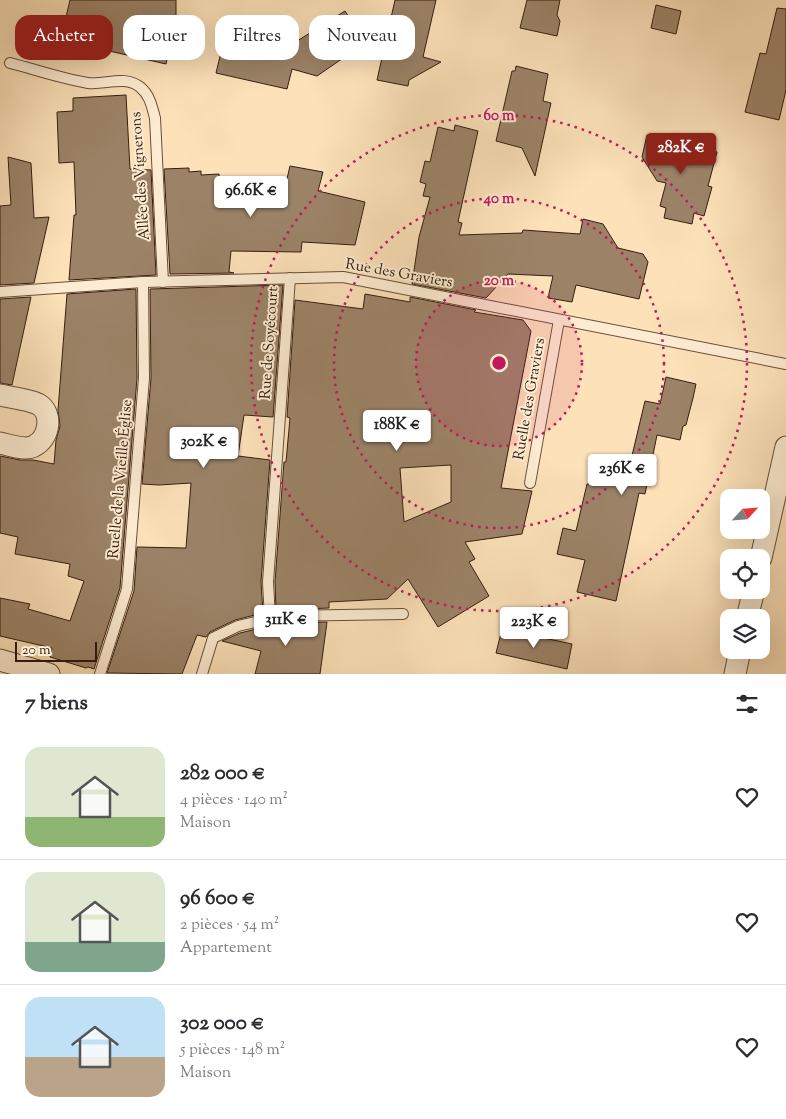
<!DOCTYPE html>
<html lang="fr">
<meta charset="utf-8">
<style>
:root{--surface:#fff;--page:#f7f7f7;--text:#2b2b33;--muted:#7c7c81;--line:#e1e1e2;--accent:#8f2418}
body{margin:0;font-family:"Sorts Mill Goudy",serif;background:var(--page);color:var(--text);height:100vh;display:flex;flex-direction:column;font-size:19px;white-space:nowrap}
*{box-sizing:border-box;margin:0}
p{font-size:16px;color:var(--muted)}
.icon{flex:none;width:28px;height:28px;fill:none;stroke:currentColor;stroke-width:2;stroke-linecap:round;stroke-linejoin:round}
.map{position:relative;height:674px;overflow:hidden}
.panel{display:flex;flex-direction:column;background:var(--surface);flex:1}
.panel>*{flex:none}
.banner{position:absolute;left:15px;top:15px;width:500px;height:45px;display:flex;gap:10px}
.needle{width:32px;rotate:64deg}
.controls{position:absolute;left:720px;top:489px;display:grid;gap:10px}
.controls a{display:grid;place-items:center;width:50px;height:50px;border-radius:10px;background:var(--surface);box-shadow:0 5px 20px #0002;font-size:25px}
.scale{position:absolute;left:15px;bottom:12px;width:82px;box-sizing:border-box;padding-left:5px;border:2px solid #351e10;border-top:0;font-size:14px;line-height:18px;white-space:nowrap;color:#351e10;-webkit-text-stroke:4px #fdecd2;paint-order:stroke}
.price{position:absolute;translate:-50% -42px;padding:0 11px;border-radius:5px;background:#fff;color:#222;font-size:16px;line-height:32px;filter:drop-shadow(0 1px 2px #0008)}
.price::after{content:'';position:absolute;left:50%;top:30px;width:15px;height:11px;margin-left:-8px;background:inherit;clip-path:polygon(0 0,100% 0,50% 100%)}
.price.active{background:var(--accent);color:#fff}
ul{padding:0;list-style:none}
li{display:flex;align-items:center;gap:15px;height:125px;padding:0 25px}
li+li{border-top:1px solid var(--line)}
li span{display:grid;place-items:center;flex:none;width:140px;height:100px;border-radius:15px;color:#555}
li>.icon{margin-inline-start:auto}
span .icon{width:60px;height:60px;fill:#fffc;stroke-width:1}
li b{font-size:21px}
h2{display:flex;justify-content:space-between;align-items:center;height:60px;padding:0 25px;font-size:21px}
.tag{padding:0 18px;border-radius:15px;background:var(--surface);box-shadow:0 5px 20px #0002;font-size:18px;line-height:45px}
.tag.active{background:var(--accent);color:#fff}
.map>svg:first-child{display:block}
.building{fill:#9c8368;stroke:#351e10;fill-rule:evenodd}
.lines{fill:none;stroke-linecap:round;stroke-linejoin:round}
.lane-casing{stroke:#674f3a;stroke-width:12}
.street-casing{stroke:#674f3a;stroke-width:23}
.lane{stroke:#fdecd2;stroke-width:10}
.street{stroke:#fdecd2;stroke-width:21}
.ring{fill:none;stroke:#c2185b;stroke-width:2.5;stroke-dasharray:2.5 5}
.labels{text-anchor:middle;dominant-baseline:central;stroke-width:4;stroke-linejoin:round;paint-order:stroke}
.street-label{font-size:15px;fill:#351e10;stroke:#fdecd2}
.centre{fill:#c2185b;stroke:#fdecd2;stroke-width:2.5}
.ring-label{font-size:15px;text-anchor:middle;font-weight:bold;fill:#c2185b;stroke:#fdecd2;stroke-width:4;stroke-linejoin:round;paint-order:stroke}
</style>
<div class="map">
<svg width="786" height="674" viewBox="0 0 786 674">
<rect width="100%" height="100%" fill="#fce1b9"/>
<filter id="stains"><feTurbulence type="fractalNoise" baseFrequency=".004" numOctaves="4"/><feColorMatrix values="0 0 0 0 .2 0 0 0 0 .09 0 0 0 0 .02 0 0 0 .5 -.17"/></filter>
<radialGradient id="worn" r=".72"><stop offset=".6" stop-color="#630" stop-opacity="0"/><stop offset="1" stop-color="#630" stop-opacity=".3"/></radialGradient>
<g class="building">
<polygon points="70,0 176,0 176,22 166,64 57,39 62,15 66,17"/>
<polygon points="395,0 436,0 423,57 441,62 409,80 408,86 377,80"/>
<polygon points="527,0 560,0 557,15 560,21 557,36 520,28"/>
<polygon points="656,5 681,11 676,34 651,28"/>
<polygon points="777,8 786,9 786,90 779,120 745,112 760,53 766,54"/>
<polygon points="345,11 365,43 317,76 292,69 287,89 216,73 223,44 237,48 240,35 286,48"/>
<polygon points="516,66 548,74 543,101 551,103 535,176 522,148 496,141 512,71 515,71"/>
<polygon points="126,95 130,169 151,170 156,275 69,280 74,215 76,215 74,162 59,163 57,112 73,111 73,98"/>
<polygon points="455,125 478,131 458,222 462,223 459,235 522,233 523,230 580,234 583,219 603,224 618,248 643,254 648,262 639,299 576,285 572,302 548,298 553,276 508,274 486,298 412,284 419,237 430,197 423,196 426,184 420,182 425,161 430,162 438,127 454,131"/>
<polygon points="647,135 674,141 675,135 699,140 697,147 717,152 708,186 712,187 704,216 694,213 692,224 664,218 666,208 660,206 666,183 657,181 642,157"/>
<polygon points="8,157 31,163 34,218 49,217 34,283 0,285 0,206 11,205"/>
<polygon points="290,166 323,172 318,191 365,202 355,245 302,242 301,252 231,251 229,272 234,273 170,274 164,169 189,168 189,172 201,171 201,175 219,174 219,179 235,178 236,185 286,183"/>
<polygon points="283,285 273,417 244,415 238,456 270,460 261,582 263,613 235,620 210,632 206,637 197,635 182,674 107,673 134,591 137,547 186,548 191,483 159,485 142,484 151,378 150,289"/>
<polygon points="136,289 137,378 120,588 94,669 88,667 86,668 50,657 52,648 0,636 0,598 30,604 28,609 70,621 84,581 68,576 70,564 15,554 18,537 0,533 0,456 20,460 33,460 54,464 56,440 60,426 58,410 67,294"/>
<path d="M365 294 410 302V297L476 310 474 312 523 320 531 331 501 488 532 491 522 534 465 542 475 559 469 562 489 596 438 627 408 579 387 599 329 602V608L276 610 275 582 284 462H286L290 418 287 417 295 300 363 309ZM451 465V502L404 522 400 468Z"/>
<polygon points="31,297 12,385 0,383 0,299"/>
<polygon points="666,377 696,384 693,398 686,425 683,426 680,440 657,435 645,494 639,493 616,601 577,592 585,560 557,554 563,528 576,531 587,484 590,484 596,457 630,464 645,401 660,404"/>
<polygon points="327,622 320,674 255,674 261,651 222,641 240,633 282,623"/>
<polygon points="502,629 572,644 567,669 496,653"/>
</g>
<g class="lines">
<g class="lane-casing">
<g id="lane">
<path d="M10 63C34 69 63 79 88 83 105 85 125 75 140 87 150 95 152 107 155 118L163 282"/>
<polyline points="0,292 143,282 343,277 786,364"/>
<polyline points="530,483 559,320"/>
<polyline points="270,619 268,582 290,278"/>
<polyline points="100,674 127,589 144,378 143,282"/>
<polyline points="202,674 213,638 238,626 281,616 403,614"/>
</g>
</g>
<g class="street-casing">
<g id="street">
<path d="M0 395C12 398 27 399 38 404 54 413 49 439 34 446 25 451 10 445 0 443"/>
<polyline points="761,558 786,447"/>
<polyline points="747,618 754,590"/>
<polyline points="0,660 49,674"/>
<polyline points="735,674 740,650"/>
</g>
</g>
<use href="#lane" class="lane"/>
<use href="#street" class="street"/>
</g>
<circle cx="499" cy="363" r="83" fill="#c2185b" fill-opacity=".12"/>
<g class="ring">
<circle cx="499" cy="363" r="83"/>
<circle cx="499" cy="363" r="165"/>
<circle cx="499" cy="363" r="248"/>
</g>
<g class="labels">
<g class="street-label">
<text transform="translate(141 176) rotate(-94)">Allée des Vignerons</text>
<text transform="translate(399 274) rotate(10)">Rue des Graviers</text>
<text transform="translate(270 343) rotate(-86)">Rue de Soyécourt</text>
<text transform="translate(530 399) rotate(-80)">Ruelle des Graviers</text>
<text transform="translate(121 479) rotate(-85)">Ruelle de la Vieille Église</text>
</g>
</g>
<circle cx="499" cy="363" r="8" class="centre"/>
<g class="ring-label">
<text x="499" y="120">60 m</text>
<text x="499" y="203">40 m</text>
<text x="499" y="285">20 m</text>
</g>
<rect width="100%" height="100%" filter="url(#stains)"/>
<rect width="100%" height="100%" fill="url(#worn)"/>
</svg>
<div class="controls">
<a><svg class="needle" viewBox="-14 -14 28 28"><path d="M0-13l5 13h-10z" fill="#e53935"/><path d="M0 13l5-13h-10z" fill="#7c7c81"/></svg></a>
<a><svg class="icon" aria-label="locate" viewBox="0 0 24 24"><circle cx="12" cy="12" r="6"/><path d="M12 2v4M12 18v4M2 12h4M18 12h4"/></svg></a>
<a><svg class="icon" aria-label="layers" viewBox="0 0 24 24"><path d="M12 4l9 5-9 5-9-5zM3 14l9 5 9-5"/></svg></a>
</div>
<div class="scale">20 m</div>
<b class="price active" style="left:681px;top:175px">282K €</b>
<b class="price" style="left:251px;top:218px">96.6K €</b>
<b class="price" style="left:397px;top:452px">188K €</b>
<b class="price" style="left:204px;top:469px">302K €</b>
<b class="price" style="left:622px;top:496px">236K €</b>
<b class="price" style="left:286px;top:647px">311K €</b>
<b class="price" style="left:534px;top:649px">223K €</b>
<div class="banner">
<a class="tag active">Acheter</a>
<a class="tag">Louer</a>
<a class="tag">Filtres</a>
<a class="tag">Nouveau</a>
</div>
</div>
<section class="panel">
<h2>7 biens<svg class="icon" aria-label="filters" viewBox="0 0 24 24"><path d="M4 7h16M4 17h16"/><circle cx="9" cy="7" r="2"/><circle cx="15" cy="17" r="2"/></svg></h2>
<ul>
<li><span style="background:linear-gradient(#dfe7d0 70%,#8fb573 0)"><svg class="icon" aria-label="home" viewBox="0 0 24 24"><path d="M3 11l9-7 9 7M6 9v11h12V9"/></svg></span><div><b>282 000 €</b><p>4 pièces · 140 m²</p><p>Maison</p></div><svg class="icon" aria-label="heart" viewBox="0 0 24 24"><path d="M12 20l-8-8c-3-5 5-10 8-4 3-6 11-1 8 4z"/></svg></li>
<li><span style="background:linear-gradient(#dfe7d0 70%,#7fa58c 0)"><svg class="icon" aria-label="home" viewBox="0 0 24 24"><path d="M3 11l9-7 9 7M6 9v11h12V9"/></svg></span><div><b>96 600 €</b><p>2 pièces · 54 m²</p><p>Appartement</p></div><svg class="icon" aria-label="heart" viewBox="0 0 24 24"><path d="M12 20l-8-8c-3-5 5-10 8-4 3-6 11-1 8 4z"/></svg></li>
<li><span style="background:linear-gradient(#bfe0f5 60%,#b9a48a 0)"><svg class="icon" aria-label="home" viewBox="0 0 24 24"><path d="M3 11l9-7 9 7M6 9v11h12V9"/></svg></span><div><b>302 000 €</b><p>5 pièces · 148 m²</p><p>Maison</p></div><svg class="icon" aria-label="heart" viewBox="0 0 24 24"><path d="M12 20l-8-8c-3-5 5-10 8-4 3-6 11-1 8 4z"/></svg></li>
</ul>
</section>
